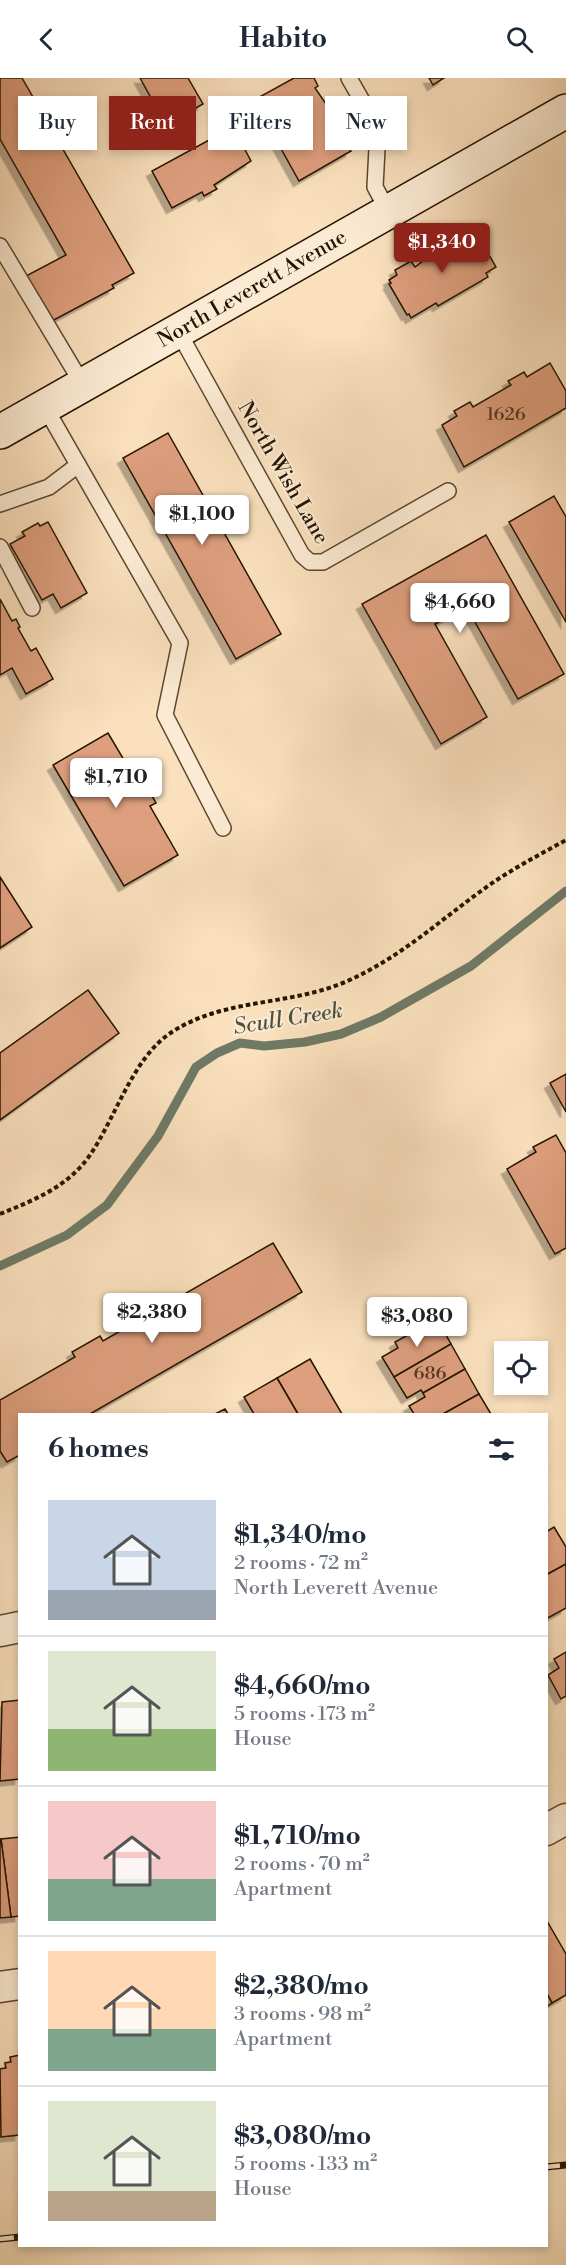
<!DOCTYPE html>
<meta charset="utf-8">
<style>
:root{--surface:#fff;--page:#f2f2f3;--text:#1f2937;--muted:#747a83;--line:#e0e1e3;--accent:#8f2418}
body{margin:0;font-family:"Libre Bodoni",serif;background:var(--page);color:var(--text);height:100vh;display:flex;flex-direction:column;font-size:22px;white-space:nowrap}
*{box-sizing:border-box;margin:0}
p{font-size:20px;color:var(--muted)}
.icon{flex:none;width:33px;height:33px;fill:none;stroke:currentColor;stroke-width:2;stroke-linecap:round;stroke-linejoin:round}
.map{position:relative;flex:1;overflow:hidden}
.drawer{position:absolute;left:18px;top:1335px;width:530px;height:834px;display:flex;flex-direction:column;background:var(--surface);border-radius:0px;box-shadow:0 3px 9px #0003}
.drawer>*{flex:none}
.top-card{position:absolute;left:18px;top:18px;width:531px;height:54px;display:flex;gap:12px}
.fabs{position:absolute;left:494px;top:1263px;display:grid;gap:12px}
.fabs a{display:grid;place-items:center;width:54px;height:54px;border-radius:0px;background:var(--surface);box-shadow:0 3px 9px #0003;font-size:30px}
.price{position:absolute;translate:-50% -51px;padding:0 14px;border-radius:6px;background:#fff;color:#222;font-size:20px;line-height:39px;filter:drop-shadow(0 2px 3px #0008)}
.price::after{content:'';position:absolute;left:50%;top:36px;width:18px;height:14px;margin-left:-9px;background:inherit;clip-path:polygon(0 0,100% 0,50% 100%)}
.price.current{background:var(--accent);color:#fff}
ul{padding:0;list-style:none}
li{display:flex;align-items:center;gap:18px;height:150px;padding:0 30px}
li+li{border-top:2px solid var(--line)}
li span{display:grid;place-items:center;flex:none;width:168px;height:120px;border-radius:0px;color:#555}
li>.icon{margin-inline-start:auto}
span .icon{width:72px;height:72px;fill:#fffc;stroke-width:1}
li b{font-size:26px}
h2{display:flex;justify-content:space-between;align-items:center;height:72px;padding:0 30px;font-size:26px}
.chip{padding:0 21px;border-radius:0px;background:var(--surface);box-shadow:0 3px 9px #0003;font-size:21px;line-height:54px}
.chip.current{background:var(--accent);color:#fff}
header{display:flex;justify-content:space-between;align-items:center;height:78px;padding:0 30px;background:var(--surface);font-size:27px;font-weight:700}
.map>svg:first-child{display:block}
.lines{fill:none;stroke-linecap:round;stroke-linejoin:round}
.stream{stroke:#6e7a66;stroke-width:9}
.building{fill:#de9f7e;stroke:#251400;stroke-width:1.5;filter:url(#shadow)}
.lane-casing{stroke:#5a472f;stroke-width:18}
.street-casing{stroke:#5a472f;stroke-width:33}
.secondary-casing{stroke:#251400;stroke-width:36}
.path{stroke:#251400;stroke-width:4;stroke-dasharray:4.5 3;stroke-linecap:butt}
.lane{stroke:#fcebd4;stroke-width:15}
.street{stroke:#fcebd4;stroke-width:30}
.secondary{stroke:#fcebd4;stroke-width:33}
.rail-casing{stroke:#251400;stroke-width:7}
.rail{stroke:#fcebd4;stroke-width:4.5;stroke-dasharray:14;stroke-linecap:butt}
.labels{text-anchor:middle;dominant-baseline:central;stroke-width:4.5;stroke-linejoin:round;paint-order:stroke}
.number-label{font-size:18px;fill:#533720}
.street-label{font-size:21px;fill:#251400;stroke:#fcebd4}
.water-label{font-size:22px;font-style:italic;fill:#50503c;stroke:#fcebd4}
</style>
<header><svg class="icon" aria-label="back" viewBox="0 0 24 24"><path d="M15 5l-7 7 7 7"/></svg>Habito<svg class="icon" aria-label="search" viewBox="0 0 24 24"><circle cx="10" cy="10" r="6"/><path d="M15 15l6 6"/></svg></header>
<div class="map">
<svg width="566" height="2187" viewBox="0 0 566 2187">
<defs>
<filter id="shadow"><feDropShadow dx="-5.5" dy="5.5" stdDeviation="0" flood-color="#0004"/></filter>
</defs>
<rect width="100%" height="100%" fill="#fae0bd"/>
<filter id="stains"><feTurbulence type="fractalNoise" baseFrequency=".00333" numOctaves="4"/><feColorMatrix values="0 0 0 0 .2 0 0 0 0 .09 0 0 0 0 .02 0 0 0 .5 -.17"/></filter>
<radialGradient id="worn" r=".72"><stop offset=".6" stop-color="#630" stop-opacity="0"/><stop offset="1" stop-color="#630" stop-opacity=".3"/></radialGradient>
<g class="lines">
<polyline class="stream" points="0,1188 67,1157 107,1127 158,1058 196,989 217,975 240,965 264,968 305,964 341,956 381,939 471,888 566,813"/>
</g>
<g class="building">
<polygon points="0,0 22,0 134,195 112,207 114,210 52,243 26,198 66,177 0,61"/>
<polygon points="140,0 188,0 203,26 166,47"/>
<polygon points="294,0 314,0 318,8 315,10 333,36 331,37 343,59 346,58 352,67 348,69 351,73 299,103 254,22"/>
<polygon points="429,0 444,0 433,7"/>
<polygon points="233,49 251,83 214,107 217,111 204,118 202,114 172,130 152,93"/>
<polygon points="474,151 496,189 486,195 488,199 438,228 436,225 411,240 409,236 407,237 389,206 391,205 389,202 397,197 395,192 411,183 415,189 440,170 438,166 454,157 456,161"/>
<polygon points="550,285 566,313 566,330 464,389 442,347 457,338 454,333 470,324 473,329 511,307 508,303 524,294 527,299"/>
<polygon points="168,355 281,556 236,581 123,380"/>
<polygon points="554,418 566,439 566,544 509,444"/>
<polygon points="48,444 87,515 61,530 53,516 42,522 10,466 25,458 22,454 38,445 40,448"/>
<polygon points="486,457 564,596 518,621 466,528 435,546 487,639 441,666 362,526"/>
<polygon points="0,521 12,543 16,541 20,549 18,550 31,573 36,570 53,601 26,616 12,590 0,597"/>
<polygon points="108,655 137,704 142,700 156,725 150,728 178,777 124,808 53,687"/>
<polygon points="0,799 32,849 0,870"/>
<polygon points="88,912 119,955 0,1042 0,975"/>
<polygon points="566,996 566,1034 550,1005"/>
<polygon points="556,1057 566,1075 566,1170 555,1176 507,1091 536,1074 533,1069"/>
<polygon points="273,1165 302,1214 90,1336 20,1336 20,1377 7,1384 0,1373 0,1322 75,1279 72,1274 100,1258 103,1263"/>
<polygon points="437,1241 451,1266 394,1299 382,1279 398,1270 395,1264"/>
<polygon points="451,1266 465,1291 423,1315 421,1312 407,1320 394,1299"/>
<polygon points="310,1281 342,1336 298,1336 277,1300"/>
<polygon points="465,1291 479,1316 443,1336 414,1336 409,1328 425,1319 423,1315"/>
<polygon points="277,1300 298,1336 254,1336 244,1319"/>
<polygon points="479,1316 491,1336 443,1336"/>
<polygon points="225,1331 228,1336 215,1336"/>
<polygon points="554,1449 566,1469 566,1486 546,1497 546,1454"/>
<polygon points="566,1486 566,1530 546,1541 546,1497"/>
<polygon points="566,1574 566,1618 561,1621 548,1597 559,1590 554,1581"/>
<polygon points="20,1622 20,1701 0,1703 2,1624"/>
<polygon points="20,1759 20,1838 11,1839 1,1761"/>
<polygon points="1,1761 11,1839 0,1840 0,1762"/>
<polygon points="547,1843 566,1876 566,1917 552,1925 546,1914"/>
<polygon points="546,1914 552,1925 546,1929"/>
<polygon points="20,1977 20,2057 1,2059 0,1991 6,1990 5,1985 11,1984 10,1979"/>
</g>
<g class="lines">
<g class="lane-casing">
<g id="lane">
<polyline points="349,0 378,51 375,109 388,133"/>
<polyline points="0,168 83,307"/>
<polyline points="178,253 302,477 310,484 323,484 448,413"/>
<polyline points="45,329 180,565 165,637 223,750"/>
<polyline points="0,426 49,409 78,387"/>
<polyline points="0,469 32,530"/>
</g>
</g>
<g class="street-casing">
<g id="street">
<polyline points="0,1553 20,1549"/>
<polyline points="546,1752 566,1741"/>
<polyline points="0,1909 20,1906"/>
</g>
</g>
<g class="secondary-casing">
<polyline id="secondary" points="0,354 566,33"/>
</g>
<path class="path" d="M0 1136C34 1122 68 1109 90 1077 116 1039 133 979 172 954 224 920 289 928 345 904 399 881 440 842 488 808 512 791 539 777 566 762"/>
<use href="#lane" class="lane"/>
<use href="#street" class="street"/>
<use href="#secondary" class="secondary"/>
<g class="rail-casing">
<g id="rail">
<polyline points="546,2089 566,2087"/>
<polyline points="0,2161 20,2159"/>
</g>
</g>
<use href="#rail" class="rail"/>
</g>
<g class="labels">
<g class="number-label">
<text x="506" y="336">1626</text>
<text x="430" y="1295">686</text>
</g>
<g class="street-label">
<text transform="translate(252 211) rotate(-30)">North Leverett Avenue</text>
<text transform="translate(283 395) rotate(60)">North Wish Lane</text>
</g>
<g class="water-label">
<text transform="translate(288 941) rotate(-9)">Scull Creek</text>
</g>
</g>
<rect width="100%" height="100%" filter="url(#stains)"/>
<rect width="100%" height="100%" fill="url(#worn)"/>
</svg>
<div class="fabs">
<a><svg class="icon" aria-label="locate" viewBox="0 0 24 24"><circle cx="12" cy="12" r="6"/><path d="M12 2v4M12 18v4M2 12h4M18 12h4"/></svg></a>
</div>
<b class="price current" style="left:442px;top:196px">$1,340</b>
<b class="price" style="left:202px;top:468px">$1,100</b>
<b class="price" style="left:460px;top:556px">$4,660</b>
<b class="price" style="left:116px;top:731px">$1,710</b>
<b class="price" style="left:152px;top:1266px">$2,380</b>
<b class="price" style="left:417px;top:1270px">$3,080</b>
<div class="top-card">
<a class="chip">Buy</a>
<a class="chip current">Rent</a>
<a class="chip">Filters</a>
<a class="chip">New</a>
</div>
<section class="drawer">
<h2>6 homes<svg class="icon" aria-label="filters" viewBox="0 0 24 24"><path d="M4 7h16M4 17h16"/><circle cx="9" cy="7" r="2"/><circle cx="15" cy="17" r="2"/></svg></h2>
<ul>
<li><span style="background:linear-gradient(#c9d6e8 75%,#9aa5b1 0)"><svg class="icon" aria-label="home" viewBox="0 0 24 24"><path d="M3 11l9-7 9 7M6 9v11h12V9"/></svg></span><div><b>$1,340/mo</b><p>2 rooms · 72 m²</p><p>North Leverett Avenue</p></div></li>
<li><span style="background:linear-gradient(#dfe7d0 65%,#8fb573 0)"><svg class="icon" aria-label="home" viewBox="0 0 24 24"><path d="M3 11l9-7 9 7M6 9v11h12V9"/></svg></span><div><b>$4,660/mo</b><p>5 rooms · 173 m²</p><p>House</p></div></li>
<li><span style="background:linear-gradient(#f6c9c9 65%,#7fa58c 0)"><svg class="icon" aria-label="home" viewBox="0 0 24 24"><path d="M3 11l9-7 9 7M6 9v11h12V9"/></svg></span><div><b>$1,710/mo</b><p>2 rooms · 70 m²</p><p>Apartment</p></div></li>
<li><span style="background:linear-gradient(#ffd9b3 65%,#7fa58c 0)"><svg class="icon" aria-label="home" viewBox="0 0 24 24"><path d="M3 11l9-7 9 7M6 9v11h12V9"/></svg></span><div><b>$2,380/mo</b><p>3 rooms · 98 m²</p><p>Apartment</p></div></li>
<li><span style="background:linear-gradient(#dfe7d0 75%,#b9a48a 0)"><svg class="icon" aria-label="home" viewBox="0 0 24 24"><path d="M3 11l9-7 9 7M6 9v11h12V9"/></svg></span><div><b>$3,080/mo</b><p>5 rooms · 133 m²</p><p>House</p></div></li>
</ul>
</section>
</div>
